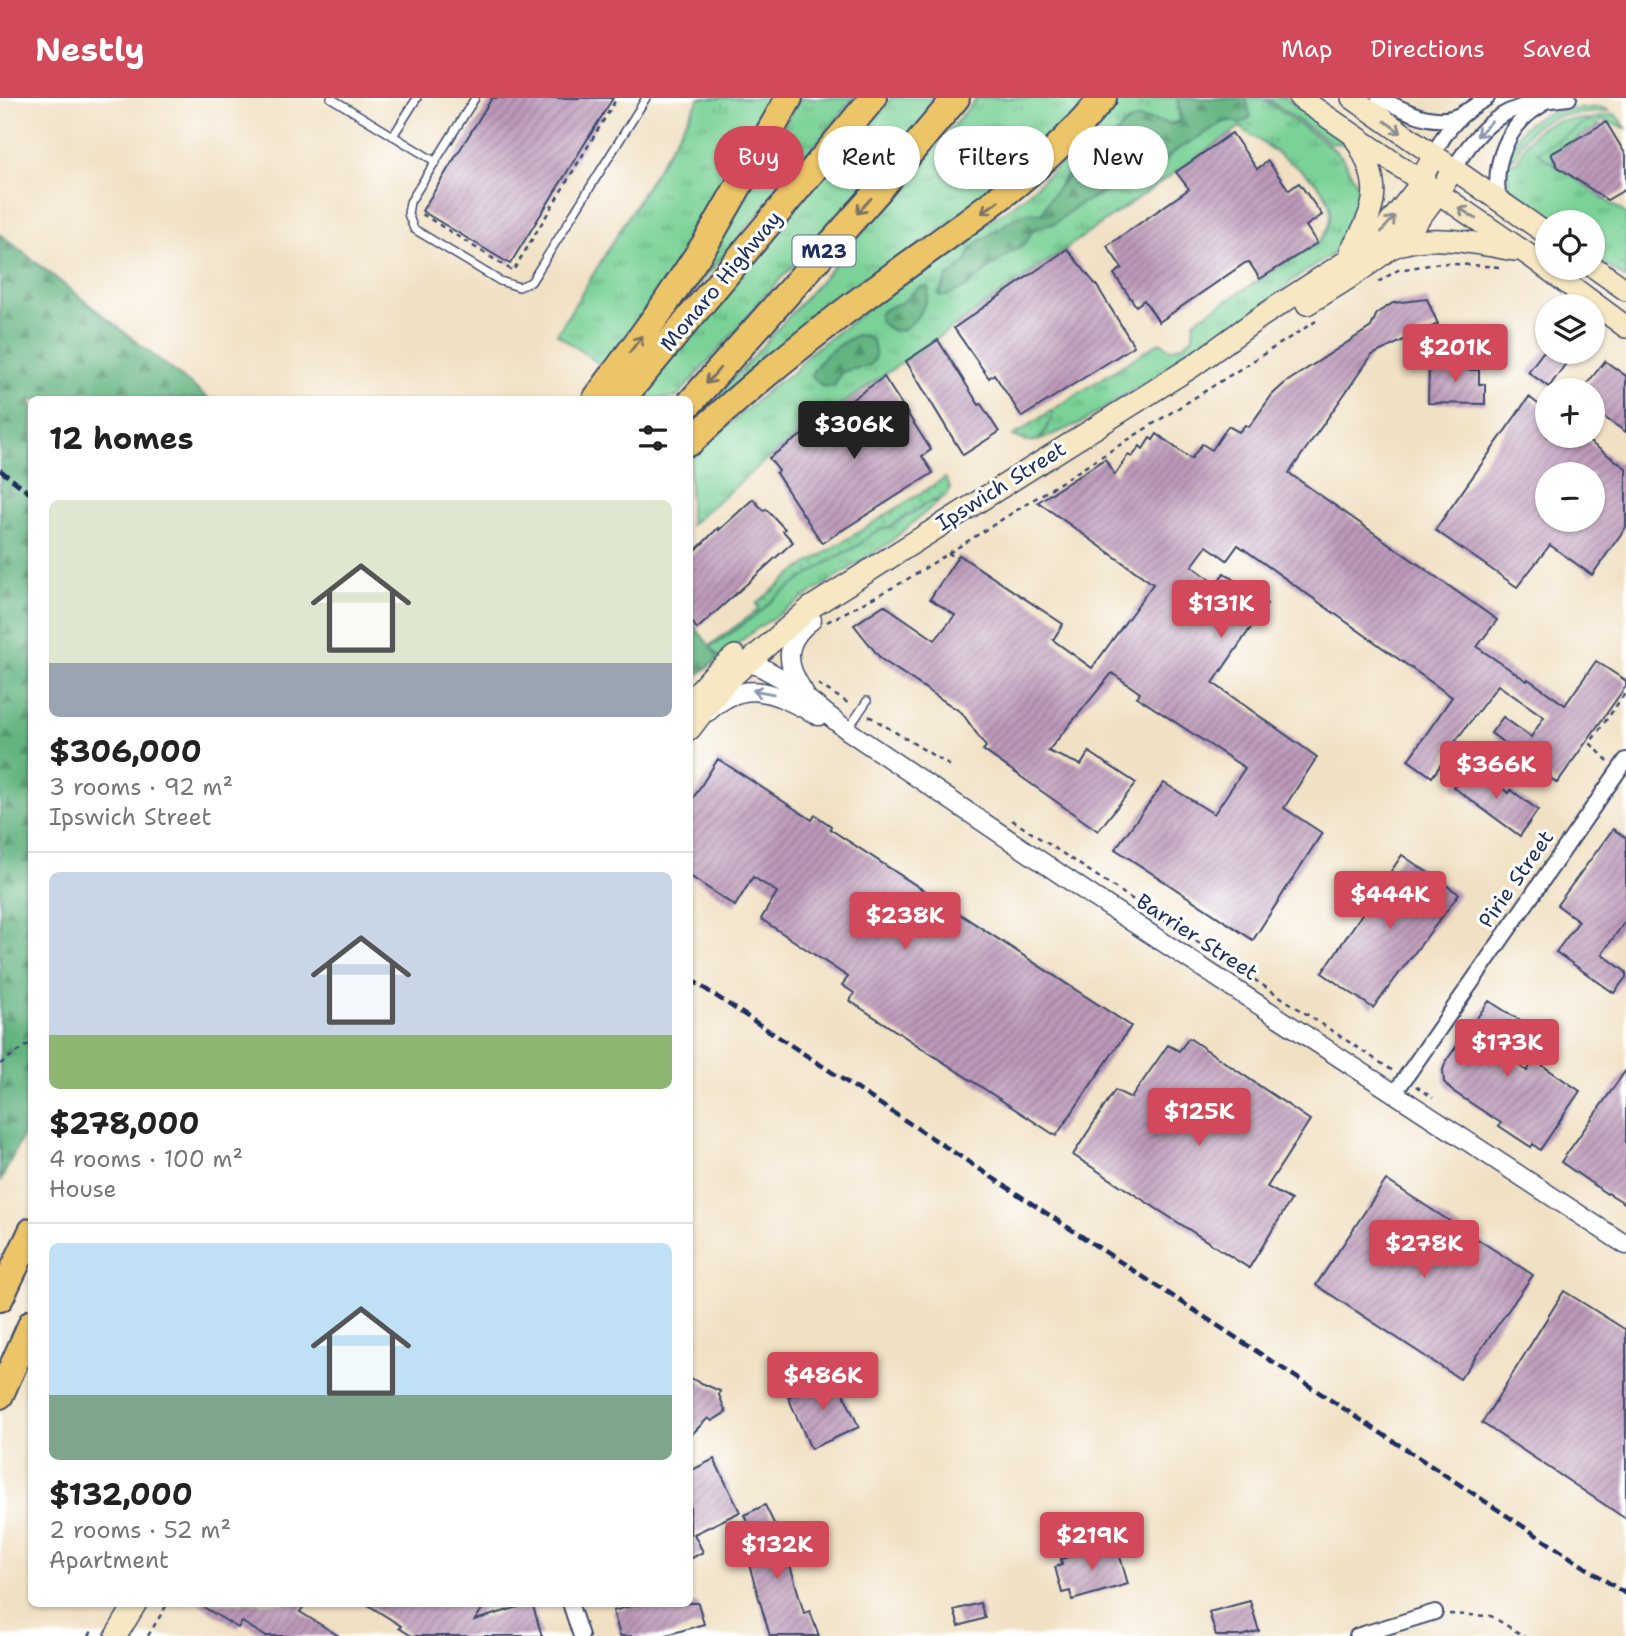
<!DOCTYPE html>
<meta charset="utf-8">
<style>
:root{--surface:#fff;--page:#f6f6f6;--text:#222;--muted:#767676;--line:#e0e0e0;--accent:#d1495b}
body{margin:0;font-family:"Shantell Sans",sans-serif;background:var(--page);color:var(--text);height:100vh;display:flex;flex-direction:column;font-size:26px;white-space:nowrap}
*{box-sizing:border-box;margin:0}
p{font-size:23px;color:var(--muted)}
.icon{flex:none;width:38px;height:38px;fill:none;stroke:currentColor;stroke-width:2;stroke-linecap:round;stroke-linejoin:round}
.map{position:relative;flex:1;overflow:hidden}
.sheet{position:absolute;left:28px;top:298px;width:665px;height:1211px;display:flex;flex-direction:column;background:var(--surface);border-radius:10px;box-shadow:0 2px 5px #0004}
.sheet>*{flex:none}
.guide{position:absolute;left:714px;top:28px;width:665px;height:63px;display:flex;gap:14px}
.controls{position:absolute;left:1535px;top:112px;display:grid;gap:14px}
.controls a{display:grid;place-items:center;width:70px;height:70px;border-radius:50%;background:var(--surface);box-shadow:0 2px 5px #0004;font-size:35px}
.price{position:absolute;translate:-50% -60px;padding:0 16px;border-radius:7px;background:var(--accent);color:#fff;font-size:23px;line-height:46px;filter:drop-shadow(0 2px 4px #0008)}
.price::after{content:'';position:absolute;left:50%;top:42px;width:21px;height:16px;margin-left:-10px;background:inherit;clip-path:polygon(0 0,100% 0,50% 100%)}
.price.active{background:#222;color:#fff}
ul{padding:0;list-style:none}
li{display:grid;align-content:center;gap:14px;height:371px;padding:0 21px}
li+li{border-top:2px solid var(--line)}
li span{display:grid;place-items:center;height:217px;border-radius:10px;color:#555}
li>.icon{margin-inline-start:auto}
span .icon{width:126px;height:126px;fill:#fffc;stroke-width:1}
li b{font-size:30px}
h2{display:flex;justify-content:space-between;align-items:center;height:84px;padding:0 21px;font-size:30px}
.chip{padding:0 24px;border-radius:32px;background:var(--surface);box-shadow:0 2px 5px #0004;font-size:24px;line-height:63px}
.chip.active{background:var(--accent);color:#fff}
header{display:flex;align-items:center;gap:42px;box-sizing:border-box;height:98px;padding:0 35px;background:var(--accent);color:#fff}
header strong{font-size:33px}
nav{display:flex;gap:38px;margin-inline-start:auto;font-size:24px}
.map>svg:first-child{display:block}
.grass{fill:url(#grass-tufts);stroke:#4a807a;stroke-width:2}
.forest{fill:url(#forest-firs);stroke:#3f726f;stroke-width:2}
.garden{fill:url(#garden-dots);stroke:#4a807a;stroke-width:2}
.building{fill:url(#building-hatch);fill-rule:evenodd}
.lines{fill:none;stroke-linecap:round;stroke-linejoin:round}
.service-casing{stroke:#3b4a6d;stroke-width:10}
.minor-casing{stroke:#3b4a6d;stroke-width:18}
.tertiary-casing{stroke:#3b4a6d;stroke-width:21}
.secondary-casing{stroke:#3b4a6d;stroke-width:24}
.motorway-casing{stroke:#3b4a6d;stroke-width:30}
.path{stroke:#3b4a6d;stroke-width:2.5;stroke-dasharray:5 5;stroke-linecap:butt}
.service{stroke:#fff;stroke-width:7}
.minor{stroke:#fff;stroke-width:14}
.tertiary{stroke:#fff;stroke-width:18}
.secondary{stroke:#f7e8c3;stroke-width:21}
.motorway{stroke:#ecc569;stroke-width:26}
.rail{stroke:#1b2f5e;stroke-width:4.5;stroke-dasharray:10 5;stroke-linecap:butt}
.oneway{stroke:#898c90}
.oneway2{stroke:#8d97ae}
.oneway3{stroke:#797263}
.labels{text-anchor:middle;dominant-baseline:central;stroke-width:6;stroke-linejoin:round;paint-order:stroke}
.shield{fill:#fff;stroke:#5f6d8e;stroke-width:2}
.shield-label{font-size:19px;font-weight:bold;fill:#1b2f5e}
.street-label{font-size:21px;fill:#1b2f5e;stroke:#fff}
</style>
<header>
<strong>Nestly</strong>
<nav><a>Map</a><a>Directions</a><a>Saved</a></nav>
</header>
<div class="map">
<svg width="1626" height="1538" viewBox="0 0 1626 1538">
<defs>
<pattern id="grass-tufts" width="24" height="20" patternUnits="userSpaceOnUse" patternTransform="scale(1.75)"><rect width="24" height="20" fill="#7ad297"/><path d="M3 7l-1-3M5 7V3M7 7l1-3M15 17l-1-3M17 17v-4M19 17l1-3" fill="none" stroke="#63ab7e"/></pattern>
<pattern id="forest-firs" width="22" height="20" patternUnits="userSpaceOnUse" patternTransform="scale(1.75)"><rect width="22" height="20" fill="#63b480"/><path d="M5 1l3.5 6h-7zM16 11l3.5 6h-7z" fill="#51936c"/></pattern>
<pattern id="garden-dots" width="8" height="8" patternUnits="userSpaceOnUse" patternTransform="scale(1.75)"><rect width="8" height="8" fill="#7ad297"/><path d="M2 2h.1M6 6h.1" fill="none" stroke="#63ab7e" stroke-width="1.8" stroke-linecap="round"/></pattern>
<pattern id="building-hatch" width="6" height="6" patternUnits="userSpaceOnUse" patternTransform="scale(1.75)"><rect width="6" height="6" fill="#bc99b8"/><path d="M-1 1l2-2M0 6l6-6M5 7l2-2" fill="none" stroke="#987d99"/></pattern>
</defs>
<rect width="100%" height="100%" fill="#fff"/>
<filter id="ink" filterUnits="userSpaceOnUse"><feTurbulence type="fractalNoise" baseFrequency=".0143" numOctaves="2"/><feDisplacementMap in="SourceGraphic" scale="14" xChannelSelector="R" yChannelSelector="G"/><feConvolveMatrix kernelMatrix="1 2 1 2 8 2 1 2 1" color-interpolation-filters="sRGB"/></filter>
<filter id="wash" filterUnits="userSpaceOnUse"><feTurbulence type="fractalNoise" baseFrequency=".00686" numOctaves="4" result="noise"/><feDisplacementMap in="SourceGraphic" scale="28" xChannelSelector="R" yChannelSelector="G"/><feGaussianBlur stdDeviation="1.57" result="paint"/><feColorMatrix in="noise" values="0 0 0 0 0 0 0 0 0 0 0 0 0 0 0 0 0 1.4 0 .05"/><feComposite in="paint" operator="in"/></filter>
<g filter="url(#wash)">
<rect width="100%" height="100%" fill="#f1e1c4"/>
<g class="grass">
<polygon points="700,0 776,0 674,175 605,270 557,236"/>
<polygon points="801,0 854,0 635,264"/>
<polygon points="891,0 942,0 828,132 756,206 757,209 676,300 636,301 871,20 876,21"/>
<polygon points="977,0 1092,0 1051,45 696,323 823,180"/>
<path d="M1120 0H1177L1180 23 1168 26 1140 21 1124 27 1109 44 1063 81 1042 116 1039 117 1030 114 1015 120 972 150 967 163 947 180 939 195 940 198H946L967 188 994 166 1025 144 1033 131 1055 125 1078 107 1102 95 1136 85 1178 51 1224 24 1232 23 1249 9 1245 0H1262L1330 48 1341 58 1358 88 1367 91 1355 135 1334 155 1293 182 1273 201 1250 219 1082 324 1040 342 1052 319V312L1160 244 1170 251 1183 247 1193 239 1194 223 1318 145C1350 106 1316 82 1284 60 1270 50 1255 40 1240 29L801 335 767 361 690 427V362L775 286 794 274 807 257 912 178 1023 100 1081 47Z"/>
<polygon points="1266,0 1286,0 1348,46 1331,45"/>
<path d="M1600 9 1609 13C1565 19 1532 10 1515 60L1512 61 1509 59C1523 8 1558 13 1600 9Z"/>
<path d="M1592 21 1538 54 1626 116V181L1593 158 1592 124H1547L1522 106 1515 97 1508 83V66L1518 64C1532 22 1553 22 1592 21Z"/>
<polygon points="941,401 889,445 756,531 719,560 710,549 760,514 777,498 826,465 859,447 872,435 889,429 927,405"/>
</g>
<g class="forest">
<path d="M1177 0H1245L1251 19 1240 26 1229 22 1224 24 1178 51 1136 85 1102 95 1078 107 1055 125 1033 131 1026 144 994 166 967 189 946 198H940L939 196 947 180 967 163 969 155 976 146 1015 120 1030 114 1042 116C1054 84 1083 67 1108 46 1118 37 1121 25 1136 21 1150 18 1164 29 1178 25L1181 19Z"/>
<polygon points="0,136 209,301 32,301 32,1019 0,1084"/>
<path d="M924 188 928 189C931 204 908 239 892 232 888 231 882 225 879 222L880 215C887 208 897 208 905 202 912 196 915 190 924 188Z"/>
<path d="M857 237C862 237 869 238 872 243 873 244 875 251 875 253 877 275 852 267 841 275 838 278 836 286 833 289L822 288 811 277C820 259 838 246 857 237Z"/>
<polygon points="690,522 719,560 691,583 690,583"/>
</g>
<g class="garden">
<polygon points="1615,16 1626,30 1601,22 1597,29 1551,56 1558,69 1537,54 1592,21"/>
<polygon points="1052,312 1052,319 1040,342 1028,344 1013,338"/>
<polygon points="945,380 950,390 945,399 927,405 889,429 872,435 859,447 826,465 777,498 760,514 717,545 709,548 759,511 756,506 796,473"/>
</g>
<g id="blocks">
<g class="building">
<polygon points="492,0 613,0 510,166 422,113"/>
<polygon points="1606,24 1626,57 1626,91 1607,102 1558,69 1551,56"/>
<polygon points="1232,35 1257,71 1268,63 1289,92 1299,85 1322,117 1306,128 1317,145 1260,181 1249,164 1245,165 1159,224 1144,202 1136,208 1114,176 1122,170 1107,148 1189,91 1176,74"/>
<polygon points="1067,151 1097,188 1134,248 1022,319 994,276 989,280 954,230"/>
<polygon points="1427,201 1438,226 1372,257 1289,375 1497,522 1477,549 1527,583 1528,581 1565,607 1596,563 1626,583 1626,588 1557,685 1491,635 1503,619 1531,639 1544,619 1498,587 1445,657 1447,658 1432,679 1408,662 1452,599 1238,447 1227,462 1207,448 1192,468 1216,486 1224,475 1267,506 1213,585 1317,659 1284,710 1322,735 1253,842 1115,751 1164,685 1214,716 1245,670 1137,599 1140,595 1112,575 1048,653 1081,667 1089,654 1136,685 1098,733 983,652 986,649 962,615 881,561 854,527 884,507 935,542 955,517 930,501 959,457 1063,526 1053,542 1092,570 1153,486 1038,404 1105,361 1115,377 1128,357 1132,359 1140,348 1143,351 1150,340 1153,342 1157,336 1191,361 1202,346 1212,352 1228,328 1239,334 1245,327 1249,329 1272,297 1285,285 1371,229 1377,215 1393,205"/>
<polygon points="938,242 979,307 981,306 999,334 963,357 906,263"/>
<polygon points="1543,254 1574,254 1549,289 1528,274"/>
<polygon points="1448,263 1466,263 1466,272 1479,272 1479,286 1485,286 1485,306 1428,305 1429,266 1448,266"/>
<polygon points="1605,263 1626,278 1626,334 1592,311 1592,292 1582,292"/>
<polygon points="884,279 931,352 922,358 933,375 822,445 776,375 779,373 769,360"/>
<path d="M1529 299 1547 313V338H1581L1626 370V429L1592 477 1550 447 1517 489 1435 432ZM1547 376H1592V422H1547Z"/>
<polygon points="753,401 764,413 766,411 785,431 783,433 793,444 697,531 690,521 690,458 718,430 719,432"/>
<polygon points="718,661 812,722 815,717 831,728 830,731 1131,928 1056,1038 850,903 854,895 842,887 848,879 761,821 777,794 753,779 735,808 690,778 690,705"/>
<polygon points="1474,670 1509,695 1511,692 1538,712 1520,738 1453,689 1466,671 1471,675"/>
<polygon points="1613,731 1626,740 1626,822 1602,856 1626,874 1626,879 1614,895 1556,854 1579,823 1557,807"/>
<polygon points="1402,757 1459,796 1373,910 1322,875"/>
<polygon points="1489,903 1529,928 1507,959 1527,973 1534,962 1580,993 1540,1052 1533,1046 1531,1049 1499,1028 1501,1025 1451,992 1444,984 1443,972 1446,963"/>
<polygon points="1189,940 1310,1022 1267,1089 1291,1102 1249,1170 1073,1057 1115,992 1131,1000 1168,947 1179,953"/>
<polygon points="1626,972 1626,1106 1608,1095 1607,1096 1561,1064"/>
<polygon points="1386,1082 1533,1177 1460,1281 1316,1187"/>
<polygon points="1564,1193 1626,1232 1626,1421 1482,1325"/>
<polygon points="835,1278 859,1329 811,1351 788,1299"/>
<polygon points="690,1280 720,1293 719,1297 726,1314 712,1323 708,1320 690,1338"/>
<polygon points="714,1361 740,1414 694,1436 703,1454 690,1461 690,1373"/>
<polygon points="765,1407 784,1446 804,1515 810,1513 819,1538 770,1538 747,1460 763,1455 744,1417"/>
<polygon points="1116,1445 1128,1486 1072,1502 1070,1493 1062,1495 1055,1469 1062,1467 1061,1461"/>
<polygon points="1250,1503 1259,1533 1241,1538 1216,1538 1209,1514"/>
<polygon points="197,1505 306,1505 300,1514 339,1538 265,1538 242,1524 238,1530"/>
<polygon points="365,1505 486,1505 475,1522 532,1505 542,1538 412,1538 399,1530 401,1528"/>
<polygon points="642,1505 698,1505 704,1526 663,1538 620,1538 613,1513"/>
<polygon points="980,1505 985,1520 959,1528 954,1512"/>
</g>
</g>
</g>
<g filter="url(#ink)">
<use href="#blocks" fill-opacity="0" stroke="#3b4a6d" stroke-width="2"/>
<g class="lines">
<g class="service-casing">
<g id="service">
<polyline points="331,0 436,64"/>
<polyline points="475,0 410,104 408,116 414,131 500,183 519,189 531,184 646,0"/>
<polyline points="393,38 417,0"/>
<polyline points="848,631 867,603"/>
</g>
</g>
<g class="minor-casing">
<g id="minor">
<path d="M1379 0C1404 12 1439 33 1466 13"/>
<path d="M1434 57C1445 31 1462 14 1487 0"/>
<path d="M1453 72C1484 20 1509 5 1569 0"/>
<path d="M1499 103C1492 66 1507 27 1540 8"/>
<polyline points="1394,996 1626,662"/>
<polyline points="570,1505 581,1538"/>
<polyline points="1357,1538 1435,1514"/>
</g>
</g>
<g class="tertiary-casing">
<g id="tertiary">
<polyline points="747,565 759,568 781,580 847,632 1091,797 1626,1147"/>
<path d="M804 594C784 565 784 543 812 522"/>
<path d="M708 614C748 576 778 598 819 618"/>
</g>
</g>
<g class="secondary-casing">
<g id="secondary">
<polyline points="1300,0 1533,160 1626,229"/>
<polyline points="1352,0 1547,136"/>
<path d="M1391 150C1425 134 1478 145 1514 152"/>
<path d="M1351 152C1379 108 1382 85 1355 40"/>
<polyline points="1592,168 1626,192"/>
<path d="M1307 206C1335 189 1363 172 1388 152 1415 130 1435 100 1453 72"/>
<polyline points="690,603 712,578 735,558"/>
<polyline points="690,631 726,584 810,510 1193,268 1259,220 1362,153 1385,131 1415,93 1434,57"/>
<polyline points="116,1538 136,1505"/>
</g>
</g>
<g class="motorway-casing">
<g id="motorway">
<polyline points="596,301 663,209 707,143 789,0"/>
<polyline points="622,301 873,0"/>
<polyline points="690,305 877,94 956,0"/>
<path d="M690 344C750 287 816 234 883 185 965 125 1038 79 1103 0"/>
<polyline points="0,1200 32,1133"/>
<polyline points="0,1297 32,1225"/>
</g>
</g>
<g class="path">
<polyline points="422,116 513,173 617,0"/>
<polyline points="1378,184 1398,172 1441,165 1500,169"/>
<polyline points="948,455 957,460"/>
<polyline points="827,524 903,484 1316,223"/>
<polyline points="818,586 851,607"/>
<polyline points="869,618 952,669"/>
<polyline points="1608,663 1590,645 1626,594"/>
<polyline points="1012,722 1393,973"/>
<polyline points="0,966 32,944"/>
<polyline points="1416,988 1433,1000"/>
<polyline points="1449,1516 1491,1518 1524,1538"/>
<polyline points="89,1538 92,1533"/>
<polyline points="148,1538 168,1505"/>
</g>
<use href="#service" class="service"/>
<use href="#minor" class="minor"/>
<use href="#tertiary" class="tertiary"/>
<use href="#secondary" class="secondary"/>
<use href="#motorway" class="motorway"/>
<g class="rail">
<polyline points="0,372 32,397"/>
<polyline points="690,881 1626,1496"/>
</g>
</g>
<defs><path id="oneway-shaft" d="M-6 0H5M1.5-3L5.5 0L1.5 3" fill="none" stroke-width="1.6" stroke-linecap="round" stroke-linejoin="round" transform="scale(1.75)"/></defs>
<g class="oneway">
<use href="#oneway-shaft" transform="translate(1393 29) rotate(35)"/>
<use href="#oneway-shaft" transform="translate(1467 115) rotate(-147)"/>
<use href="#oneway-shaft" transform="translate(1388 126) rotate(-50)"/>
</g>
<g class="oneway2">
<use href="#oneway-shaft" transform="translate(1484 31) rotate(135)"/>
<use href="#oneway-shaft" transform="translate(763 594) rotate(-170)"/>
</g>
<g class="oneway3">
<use href="#oneway-shaft" transform="translate(864 108) rotate(132)"/>
<use href="#oneway-shaft" transform="translate(990 109) rotate(144)"/>
<use href="#oneway-shaft" transform="translate(636 246) rotate(-53)"/>
<use href="#oneway-shaft" transform="translate(713 278) rotate(131)"/>
</g>
</g>
<g class="labels">
<rect class="shield" x="792.5" y="137.5" width="63" height="31" rx="5"/>
<g class="shield-label">
<text x="824" y="153">M23</text>
</g>
<g class="street-label">
<text transform="translate(721 183) rotate(-50)">Monaro Highway</text>
<text transform="translate(1001 388) rotate(-32)">Ipswich Street</text>
<text transform="translate(1516 781) rotate(-55)">Pirie Street</text>
<text transform="translate(1197 839) rotate(33)">Barrier Street</text>
</g>
</g>
</svg>
<div class="controls">
<a><svg class="icon" aria-label="locate" viewBox="0 0 24 24"><circle cx="12" cy="12" r="6"/><path d="M12 2v4M12 18v4M2 12h4M18 12h4"/></svg></a>
<a><svg class="icon" aria-label="layers" viewBox="0 0 24 24"><path d="M12 4l9 5-9 5-9-5zM3 14l9 5 9-5"/></svg></a>
<a>+</a>
<a>−</a>
</div>
<b class="price" style="left:1455px;top:286px">$201K</b>
<b class="price active" style="left:854px;top:363px">$306K</b>
<b class="price" style="left:1221px;top:542px">$131K</b>
<b class="price" style="left:1496px;top:703px">$366K</b>
<b class="price" style="left:1390px;top:833px">$444K</b>
<b class="price" style="left:905px;top:854px">$238K</b>
<b class="price" style="left:1507px;top:981px">$173K</b>
<b class="price" style="left:1199px;top:1050px">$125K</b>
<b class="price" style="left:1424px;top:1182px">$278K</b>
<b class="price" style="left:823px;top:1314px">$486K</b>
<b class="price" style="left:1092px;top:1474px">$219K</b>
<b class="price" style="left:777px;top:1483px">$132K</b>
<div class="guide">
<a class="chip active">Buy</a>
<a class="chip">Rent</a>
<a class="chip">Filters</a>
<a class="chip">New</a>
</div>
<section class="sheet">
<h2>12 homes<svg class="icon" aria-label="filters" viewBox="0 0 24 24"><path d="M4 7h16M4 17h16"/><circle cx="9" cy="7" r="2"/><circle cx="15" cy="17" r="2"/></svg></h2>
<ul>
<li><span style="background:linear-gradient(#dfe7d0 75%,#9aa5b1 0)"><svg class="icon" aria-label="home" viewBox="0 0 24 24"><path d="M3 11l9-7 9 7M6 9v11h12V9"/></svg></span><div><b>$306,000</b><p>3 rooms · 92 m²</p><p>Ipswich Street</p></div></li>
<li><span style="background:linear-gradient(#c9d6e8 75%,#8fb573 0)"><svg class="icon" aria-label="home" viewBox="0 0 24 24"><path d="M3 11l9-7 9 7M6 9v11h12V9"/></svg></span><div><b>$278,000</b><p>4 rooms · 100 m²</p><p>House</p></div></li>
<li><span style="background:linear-gradient(#bfe0f5 70%,#7fa58c 0)"><svg class="icon" aria-label="home" viewBox="0 0 24 24"><path d="M3 11l9-7 9 7M6 9v11h12V9"/></svg></span><div><b>$132,000</b><p>2 rooms · 52 m²</p><p>Apartment</p></div></li>
</ul>
</section>
</div>
